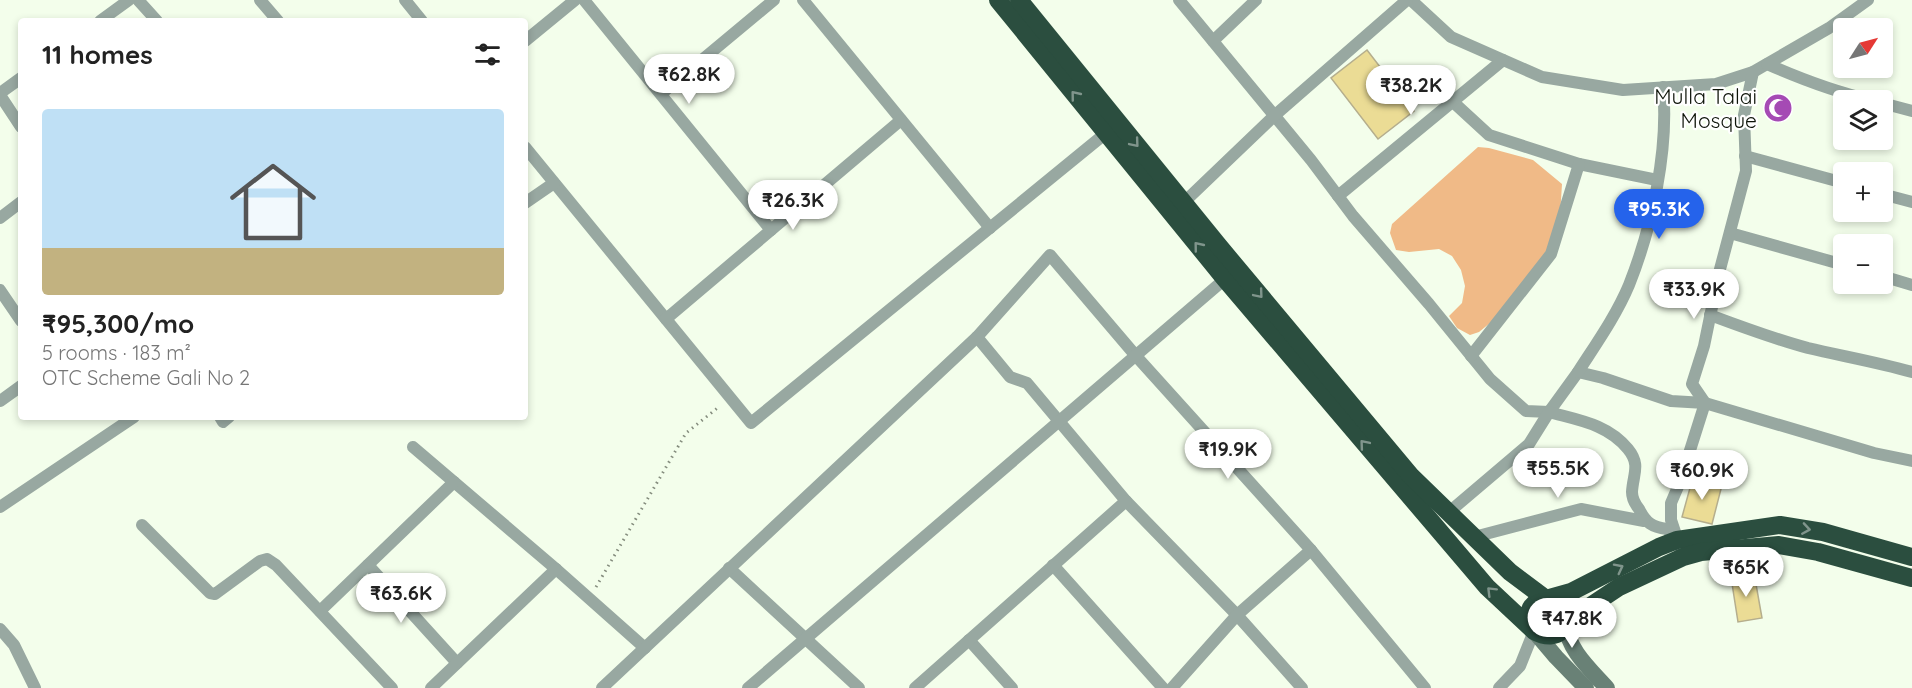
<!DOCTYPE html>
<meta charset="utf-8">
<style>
:root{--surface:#fff;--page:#f2f2f2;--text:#222;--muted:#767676;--line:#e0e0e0;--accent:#2563eb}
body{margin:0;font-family:Quicksand,sans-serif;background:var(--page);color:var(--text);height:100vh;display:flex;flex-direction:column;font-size:22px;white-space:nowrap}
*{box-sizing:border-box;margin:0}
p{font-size:20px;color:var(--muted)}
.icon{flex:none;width:33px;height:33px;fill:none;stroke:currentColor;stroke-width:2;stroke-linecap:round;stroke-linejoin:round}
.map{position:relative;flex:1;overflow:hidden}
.sheet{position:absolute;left:18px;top:18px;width:510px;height:402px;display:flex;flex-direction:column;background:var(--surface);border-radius:6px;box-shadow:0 3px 9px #0003}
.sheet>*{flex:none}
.needle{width:39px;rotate:54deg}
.tools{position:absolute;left:1833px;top:18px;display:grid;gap:12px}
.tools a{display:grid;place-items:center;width:60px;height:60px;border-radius:6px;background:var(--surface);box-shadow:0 3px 9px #0003;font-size:30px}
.price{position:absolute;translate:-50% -51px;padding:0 14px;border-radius:21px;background:#fff;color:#222;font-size:20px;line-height:39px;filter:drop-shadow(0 2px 3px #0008)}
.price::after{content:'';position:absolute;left:50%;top:36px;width:18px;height:14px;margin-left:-9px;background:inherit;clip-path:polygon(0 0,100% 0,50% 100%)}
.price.selected{background:var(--accent);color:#fff}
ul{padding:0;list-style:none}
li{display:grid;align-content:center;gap:12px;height:318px;padding:0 24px}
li+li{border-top:2px solid var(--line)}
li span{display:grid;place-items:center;height:186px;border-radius:6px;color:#555}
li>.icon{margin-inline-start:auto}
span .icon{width:108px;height:108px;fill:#fffc;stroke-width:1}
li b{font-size:26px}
h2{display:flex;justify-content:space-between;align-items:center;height:72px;padding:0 24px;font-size:26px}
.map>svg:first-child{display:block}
.green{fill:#f0ba87}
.building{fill:#ebdc95;stroke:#b5ae8d;stroke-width:1.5}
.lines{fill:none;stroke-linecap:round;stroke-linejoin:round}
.path{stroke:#848c7d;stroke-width:3;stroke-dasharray:1.5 4.5;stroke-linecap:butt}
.street{stroke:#98a8a1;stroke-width:12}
.secondary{stroke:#698176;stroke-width:16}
.highway{stroke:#2b4e3f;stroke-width:18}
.oneway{stroke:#80958c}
.labels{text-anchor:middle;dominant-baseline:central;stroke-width:4.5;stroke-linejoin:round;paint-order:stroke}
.poi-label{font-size:21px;fill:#0d1308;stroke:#fff;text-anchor:end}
</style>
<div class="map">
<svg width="1912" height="688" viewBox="0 0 1912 688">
<rect width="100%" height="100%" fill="#f3feeb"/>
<g class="green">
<polygon points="1478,147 1489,148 1533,160 1562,184 1560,216 1552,244 1501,314 1479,332 1470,335 1457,328 1449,316 1462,303 1465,286 1461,270 1452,256 1439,249 1409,252 1396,250 1390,233 1392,224"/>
<circle cx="1547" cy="617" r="10"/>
</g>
<g class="building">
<polygon points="1367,50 1414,111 1378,139 1331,78"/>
<polygon points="1693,477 1722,485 1712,524 1682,517"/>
<polygon points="1754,573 1762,618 1738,622 1731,577"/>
</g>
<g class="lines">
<polyline class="path" points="596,587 686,433 720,406"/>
<g class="street">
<polyline points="138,0 157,21"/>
<polyline points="260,0 278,21"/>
<polyline points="405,0 422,21"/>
<polyline points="584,0 771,230"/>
<polyline points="803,0 990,228"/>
<polyline points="1179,0 1311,160 1353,216 1429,304 1490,379 1526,411 1549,412 1578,372 1603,378 1671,401 1705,403 1874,453 1912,461"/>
<polyline points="1411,0 1451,37 1542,77 1623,90 1716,84 1753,72 1829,28 1868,0"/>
<polyline points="100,21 129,0"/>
<polyline points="525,41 575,0"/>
<polyline points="1213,41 1256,0"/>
<path d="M1767 64C1801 79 1835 92 1871 100"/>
<polyline points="0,93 21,78"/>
<polyline points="661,94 774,0"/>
<polyline points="0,95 21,127"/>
<polyline points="1452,101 1489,135 1579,164 1657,180"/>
<polyline points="1882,103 1912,111"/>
<polyline points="525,147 751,423 1106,133"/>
<polyline points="1745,156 1844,183"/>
<polyline points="1882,194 1912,202"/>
<polyline points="1338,196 1503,60"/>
<polyline points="525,203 554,183"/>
<polyline points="1179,207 1274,116 1407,0"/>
<polyline points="0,218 21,202"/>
<polyline points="1730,233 1844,265"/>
<polyline points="1882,276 1912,285"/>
<polyline points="0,290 21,321"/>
<path d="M1710 315C1742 327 1774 339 1808 348 1842 356 1877 362 1912 372"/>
<polyline points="666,319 901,120"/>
<polyline points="977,337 1010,377 1027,383 1126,501 1237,615 1302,688"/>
<polyline points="1471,356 1551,254 1579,164"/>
<path d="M1578 372C1596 344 1616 316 1629 285 1652 227 1669 150 1663 87"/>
<polyline points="0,401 21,386"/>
<polyline points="220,417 223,422 229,417"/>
<polyline points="413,447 556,569 645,648"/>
<polyline points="0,507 134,417"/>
<path d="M1449 512 1529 444 1549 412C1578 420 1608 424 1628 449 1641 465 1633 474 1632 492 1632 499 1635 504 1639 509 1646 523 1652 527 1667 529L1676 539"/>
<polyline points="142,525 210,593 215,594 260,561 267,559 276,565 392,688"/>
<polyline points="1474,537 1581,509 1644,521"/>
<polyline points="1680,547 1671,520 1671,503 1680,482 1705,403 1692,384 1704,346 1719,273 1746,171 1744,115 1753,72"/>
<polyline points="368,565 457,663"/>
<polyline points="1053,565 1163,688"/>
<polyline points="729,568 859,688"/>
<polyline points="320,611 454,482"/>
<polyline points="0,629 14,645 35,688"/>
<polyline points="969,640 1012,688"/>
<polyline points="431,688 556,569"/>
<polyline points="602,688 977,337 1050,255 1136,356 1311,550 1425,688"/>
<polyline points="748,688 1225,279"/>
<polyline points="915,688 1126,501"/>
<polyline points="1172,688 1237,615 1311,550"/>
<polyline points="1499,688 1520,666 1534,631"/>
</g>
<g class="secondary">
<path d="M1565 623C1568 650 1590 669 1607 688"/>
<polyline points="1534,631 1556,657 1586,688"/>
</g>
<g class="highway">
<path d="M998 0 1225 279 1487 587 1534 631C1545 637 1560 639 1565 624 1576 592 1511 590 1534 631"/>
<polyline points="1019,0 1218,245 1411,476 1510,572 1546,599 1571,592 1659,547 1677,540 1780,525 1823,532 1912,557"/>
<polyline points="1565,623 1619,587 1683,557 1701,552 1779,545 1818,552 1912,578"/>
</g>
</g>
<defs><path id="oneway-chevron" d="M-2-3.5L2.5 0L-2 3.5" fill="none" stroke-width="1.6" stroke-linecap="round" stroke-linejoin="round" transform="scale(1.5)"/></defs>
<g class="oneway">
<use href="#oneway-chevron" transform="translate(1075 95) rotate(-129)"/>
<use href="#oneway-chevron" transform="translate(1135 143) rotate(50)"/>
<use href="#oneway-chevron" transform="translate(1198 246) rotate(-129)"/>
<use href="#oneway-chevron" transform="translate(1259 294) rotate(50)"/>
<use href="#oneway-chevron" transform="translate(1364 444) rotate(-130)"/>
<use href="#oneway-chevron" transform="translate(1806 529) rotate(9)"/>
<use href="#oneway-chevron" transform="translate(1619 568) rotate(-27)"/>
<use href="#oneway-chevron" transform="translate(1491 591) rotate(-135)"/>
</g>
<defs>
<g id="mosque-disc" transform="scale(1.5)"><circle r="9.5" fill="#a54ab4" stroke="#fff"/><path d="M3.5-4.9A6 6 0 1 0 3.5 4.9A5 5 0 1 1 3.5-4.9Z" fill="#fff"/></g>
</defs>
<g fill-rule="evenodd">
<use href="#mosque-disc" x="1778" y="108"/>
</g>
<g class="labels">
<g class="poi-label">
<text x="1757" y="96">Mulla Talai<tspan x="1757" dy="24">Mosque</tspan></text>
</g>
</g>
</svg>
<div class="tools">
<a><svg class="needle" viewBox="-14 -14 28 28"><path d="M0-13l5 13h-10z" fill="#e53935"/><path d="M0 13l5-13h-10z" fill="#767676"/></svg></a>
<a><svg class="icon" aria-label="layers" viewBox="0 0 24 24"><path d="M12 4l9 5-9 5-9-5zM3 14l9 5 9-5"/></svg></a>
<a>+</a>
<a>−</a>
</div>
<b class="price" style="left:689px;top:105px">₹62.8K</b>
<b class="price" style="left:1411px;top:116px">₹38.2K</b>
<b class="price" style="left:793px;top:231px">₹26.3K</b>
<b class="price selected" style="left:1659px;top:240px">₹95.3K</b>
<b class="price" style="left:1694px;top:320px">₹33.9K</b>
<b class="price" style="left:1228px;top:480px">₹19.9K</b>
<b class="price" style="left:1558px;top:499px">₹55.5K</b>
<b class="price" style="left:1702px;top:501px">₹60.9K</b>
<b class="price" style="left:1746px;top:598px">₹65K</b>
<b class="price" style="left:401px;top:624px">₹63.6K</b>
<b class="price" style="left:1572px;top:649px">₹47.8K</b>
<section class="sheet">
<h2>11 homes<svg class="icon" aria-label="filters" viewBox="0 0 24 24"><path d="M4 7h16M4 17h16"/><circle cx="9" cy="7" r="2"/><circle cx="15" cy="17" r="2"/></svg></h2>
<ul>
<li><span style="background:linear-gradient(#bfe0f5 75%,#c2b280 0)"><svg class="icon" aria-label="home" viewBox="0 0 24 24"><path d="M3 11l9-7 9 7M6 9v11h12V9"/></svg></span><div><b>₹95,300/mo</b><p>5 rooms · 183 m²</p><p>OTC Scheme Gali No 2</p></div></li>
</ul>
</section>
</div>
